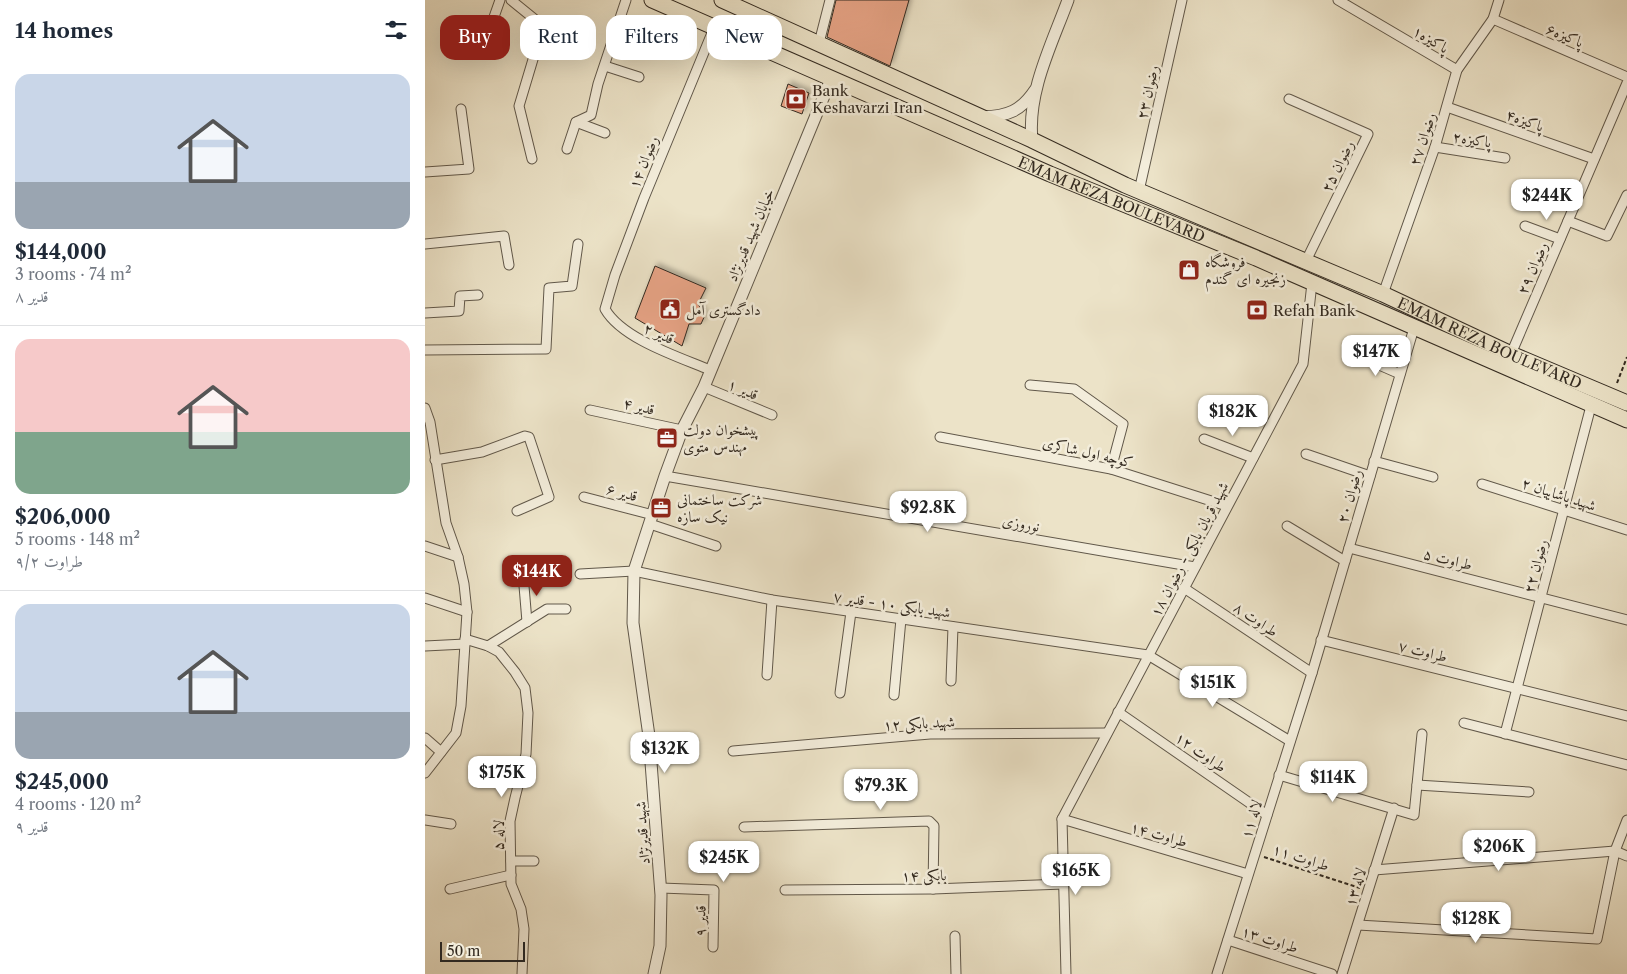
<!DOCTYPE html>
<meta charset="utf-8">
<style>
:root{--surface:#fff;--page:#f2f2f3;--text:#1f2937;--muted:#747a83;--line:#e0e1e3;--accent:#8f2418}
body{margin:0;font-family:"Libre Caslon Text",Amiri,serif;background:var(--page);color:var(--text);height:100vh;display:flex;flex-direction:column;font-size:19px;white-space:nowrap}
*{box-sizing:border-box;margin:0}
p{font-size:16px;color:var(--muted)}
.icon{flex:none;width:28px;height:28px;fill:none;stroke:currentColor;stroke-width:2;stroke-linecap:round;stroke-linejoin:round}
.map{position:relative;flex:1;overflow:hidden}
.details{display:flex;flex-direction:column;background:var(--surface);width:425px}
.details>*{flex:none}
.top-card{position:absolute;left:15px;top:15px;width:475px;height:45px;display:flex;gap:10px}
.scale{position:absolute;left:15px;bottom:12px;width:85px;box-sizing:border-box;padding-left:5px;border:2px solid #332a20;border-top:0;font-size:14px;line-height:18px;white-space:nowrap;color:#332a20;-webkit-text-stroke:4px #f3eddb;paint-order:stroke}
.price{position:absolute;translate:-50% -42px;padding:0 11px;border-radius:10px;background:#fff;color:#222;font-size:16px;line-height:32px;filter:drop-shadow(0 1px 2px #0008)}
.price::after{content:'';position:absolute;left:50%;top:30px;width:15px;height:11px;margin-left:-8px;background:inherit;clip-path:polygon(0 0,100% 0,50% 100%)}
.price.current{background:var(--accent);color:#fff}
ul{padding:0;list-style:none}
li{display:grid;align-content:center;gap:10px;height:265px;padding:0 15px}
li+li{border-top:1px solid var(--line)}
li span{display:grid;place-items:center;height:155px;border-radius:15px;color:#555}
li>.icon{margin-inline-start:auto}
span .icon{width:90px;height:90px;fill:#fffc;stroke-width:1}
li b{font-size:21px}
h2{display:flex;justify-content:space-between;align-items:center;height:60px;padding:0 15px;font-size:21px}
.tag{padding:0 18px;border-radius:15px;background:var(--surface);box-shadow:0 5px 20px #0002;font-size:18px;line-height:45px}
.tag.current{background:var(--accent);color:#fff}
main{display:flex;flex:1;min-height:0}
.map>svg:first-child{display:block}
.building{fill:#e5a284;stroke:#332a20;filter:url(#shadow)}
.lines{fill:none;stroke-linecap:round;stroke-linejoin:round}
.minor-casing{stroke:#61584a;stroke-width:11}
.tertiary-casing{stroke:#61584a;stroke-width:13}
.primary-casing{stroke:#332a20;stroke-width:17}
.path{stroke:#332a20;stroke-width:2;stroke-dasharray:4 2.5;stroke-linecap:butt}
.minor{stroke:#f3eddb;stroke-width:9}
.tertiary{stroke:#f3eddb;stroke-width:11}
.primary{stroke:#ece3c8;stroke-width:15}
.labels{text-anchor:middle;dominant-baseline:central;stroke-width:5;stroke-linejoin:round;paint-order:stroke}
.street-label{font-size:15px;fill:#332a20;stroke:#f3eddb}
.poi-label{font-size:15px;fill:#332a20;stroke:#f3eddb;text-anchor:start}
</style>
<main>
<section class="details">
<h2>14 homes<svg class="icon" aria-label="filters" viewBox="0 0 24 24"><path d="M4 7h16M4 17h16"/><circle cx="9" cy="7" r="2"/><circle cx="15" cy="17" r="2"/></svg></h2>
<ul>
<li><span style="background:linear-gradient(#c9d6e8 70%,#9aa5b1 0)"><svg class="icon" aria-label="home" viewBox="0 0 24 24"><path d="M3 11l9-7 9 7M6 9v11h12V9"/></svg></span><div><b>$144,000</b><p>3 rooms · 74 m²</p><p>قدیر ۸</p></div></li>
<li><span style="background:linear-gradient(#f6c9c9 60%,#7fa58c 0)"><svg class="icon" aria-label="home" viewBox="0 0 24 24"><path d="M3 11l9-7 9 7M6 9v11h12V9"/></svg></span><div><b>$206,000</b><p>5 rooms · 148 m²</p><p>طراوت ۹/۲</p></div></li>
<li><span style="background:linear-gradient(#c9d6e8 70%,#9aa5b1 0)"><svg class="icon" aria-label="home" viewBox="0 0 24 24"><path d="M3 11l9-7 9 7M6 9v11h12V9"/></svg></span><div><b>$245,000</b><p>4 rooms · 120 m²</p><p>قدیر ۹</p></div></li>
</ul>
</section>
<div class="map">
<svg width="1202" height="974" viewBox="0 0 1202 974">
<defs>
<filter id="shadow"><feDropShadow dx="3" dy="-3" stdDeviation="2.5" flood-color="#0004"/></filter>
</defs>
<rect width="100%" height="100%" fill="#ece3c8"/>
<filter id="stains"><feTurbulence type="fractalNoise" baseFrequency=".004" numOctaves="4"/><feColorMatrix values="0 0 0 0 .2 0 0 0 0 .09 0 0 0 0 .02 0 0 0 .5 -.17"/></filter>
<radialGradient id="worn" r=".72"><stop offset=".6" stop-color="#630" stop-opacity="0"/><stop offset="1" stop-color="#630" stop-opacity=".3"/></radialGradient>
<g class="building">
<polygon points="411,0 484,0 465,66 402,37"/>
<polygon points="363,84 384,93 377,114 356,106"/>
<polygon points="230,266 281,288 273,304 280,315 276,324 264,324 257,346 210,318"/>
</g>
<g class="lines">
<g class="minor-casing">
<g id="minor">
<polyline points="86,0 118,26 94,106 107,159"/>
<polyline points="913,0 1032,70"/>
<polyline points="1068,19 1202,77"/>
<polyline points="394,43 405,0"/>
<polyline points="57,51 75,0"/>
<polyline points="180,66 214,77"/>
<polyline points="864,99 943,134 881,261"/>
<polyline points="1022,107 1169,159"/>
<polyline points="151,122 180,133"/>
<polyline points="1010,147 1080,158"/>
<polyline points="142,149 151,122 166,115 173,84 201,0"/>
<polyline points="0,172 44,169 36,109"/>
<polyline points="714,191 757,0"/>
<polyline points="1143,221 1182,236 1202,195"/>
<polyline points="1100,226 1135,239"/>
<polyline points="0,244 79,236 84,265"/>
<polyline points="958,294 1010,147 1032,70 1068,19 1074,0"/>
<polyline points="0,313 34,311 35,296 53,295"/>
<polyline points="0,350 121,349 124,288 147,286 153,244"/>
<polyline points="1086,354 1202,83"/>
<polyline points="936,357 975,374"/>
<path d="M285 370C254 357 197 339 180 309L190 275 219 198 289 28"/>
<polyline points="605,385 649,389 698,424 686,469"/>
<polyline points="279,387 347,415"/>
<polyline points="0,408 5,422 21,523 33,557 39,584 42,612 36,706 31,733 0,773"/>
<polyline points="165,410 257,430"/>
<polyline points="515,437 686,469 802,506"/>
<polyline points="779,439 828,458"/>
<polyline points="881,454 945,476"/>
<polyline points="10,460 57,452 100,436 104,437 124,497 92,511"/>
<polyline points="949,461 1008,477"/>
<polyline points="240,476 770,567"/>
<polyline points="1057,484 1202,530"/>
<polyline points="159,497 228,515"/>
<polyline points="225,524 291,546"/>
<polyline points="862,526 920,561"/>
<polyline points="0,546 33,557"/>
<polyline points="924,548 1202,620"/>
<polyline points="98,574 102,622"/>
<polyline points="155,574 209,571 347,600 723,655 865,741"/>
<polyline points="759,588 887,673"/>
<polyline points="0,598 42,612"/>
<polyline points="40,639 63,646 74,652 90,672 100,688 103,713 101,754 90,798 85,821 86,884 96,909 99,929 97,974"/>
<polyline points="896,640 1202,716"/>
<polyline points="0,646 40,644"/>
<polyline points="63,646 122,609 141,609"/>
<polyline points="342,675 347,600"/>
<polyline points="526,681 528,627"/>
<polyline points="415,693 426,612"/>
<polyline points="469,695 476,619"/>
<polyline points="693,712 842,815"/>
<polyline points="1039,723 1202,765"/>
<polyline points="1080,734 1166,406"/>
<polyline points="0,738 16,752"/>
<polyline points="308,751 505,734 682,733"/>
<polyline points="854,775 989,815 997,734"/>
<polyline points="992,785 1104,792"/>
<polyline points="637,819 823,874"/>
<polyline points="0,820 26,824"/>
<polyline points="319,827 504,821 509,826 508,889"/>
<polyline points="86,861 109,861"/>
<polyline points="949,870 1190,851 1202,856"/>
<polyline points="236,888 289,890 288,947"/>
<polyline points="25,889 86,875"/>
<polyline points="360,890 508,889 639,884"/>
<polyline points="933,925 1172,939 1190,851 1202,820"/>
<polyline points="530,936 531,974"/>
<polyline points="803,940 907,974"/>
<polyline points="641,974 637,819 878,364 887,283"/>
<polyline points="792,974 887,673 989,328"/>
<polyline points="917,974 969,808"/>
</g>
</g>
<g class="tertiary-casing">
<g id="tertiary">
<path d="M558 117C583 116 596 111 610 90"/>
<path d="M607 140C602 92 627 44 643 0"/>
<polyline points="229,974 235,946 236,895 224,736 208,623 209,571 240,476 257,430 279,387 406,79"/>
</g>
</g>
<g class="primary-casing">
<g id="primary">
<path id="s1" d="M227 0 625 174 831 258 1202 420"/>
<path id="s2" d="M297 0 607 140 700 185 958 294 1086 354 1202 403"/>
</g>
</g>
<g class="path">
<polyline points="1192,383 1202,357"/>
<polyline points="839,857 935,888"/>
</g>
<use href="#minor" class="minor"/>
<use href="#tertiary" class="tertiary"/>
<use href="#primary" class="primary"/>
</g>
<defs>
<g id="bank-square" transform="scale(1.125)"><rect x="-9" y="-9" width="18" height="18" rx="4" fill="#8f2418" stroke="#f3eddb"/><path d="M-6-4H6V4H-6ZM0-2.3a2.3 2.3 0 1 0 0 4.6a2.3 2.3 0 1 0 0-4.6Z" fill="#fff"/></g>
<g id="shop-square" transform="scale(1.125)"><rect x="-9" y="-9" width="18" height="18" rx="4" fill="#8f2418" stroke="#f3eddb"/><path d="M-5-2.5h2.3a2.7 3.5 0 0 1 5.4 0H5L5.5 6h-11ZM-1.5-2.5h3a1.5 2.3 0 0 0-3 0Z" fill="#fff"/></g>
<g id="civic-square" transform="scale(1.125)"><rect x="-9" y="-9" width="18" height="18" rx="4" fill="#8f2418" stroke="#f3eddb"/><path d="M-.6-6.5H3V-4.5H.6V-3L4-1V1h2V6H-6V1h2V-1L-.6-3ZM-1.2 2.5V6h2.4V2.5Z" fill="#fff"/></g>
<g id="office-square" transform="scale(1.125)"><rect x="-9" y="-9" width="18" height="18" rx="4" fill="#8f2418" stroke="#f3eddb"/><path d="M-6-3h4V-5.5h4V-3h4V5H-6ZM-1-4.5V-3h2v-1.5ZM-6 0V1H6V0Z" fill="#fff"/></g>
</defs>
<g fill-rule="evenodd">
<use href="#bank-square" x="371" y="99"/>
<use href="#shop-square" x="764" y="270"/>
<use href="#civic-square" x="245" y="309"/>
<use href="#bank-square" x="832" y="310"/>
<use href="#office-square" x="242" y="438"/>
<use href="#office-square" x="236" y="508"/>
</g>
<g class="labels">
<g class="street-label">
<text transform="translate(1140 35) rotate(23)">پاکیزه۶</text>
<text transform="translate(1006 39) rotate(31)">پاکیزه۱</text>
<text transform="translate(722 92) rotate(-77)">رضوان ۲۳</text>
<text transform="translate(1100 120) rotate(20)">پاکیزه۴</text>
<text transform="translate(997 139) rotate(-72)">رضوان ۲۷</text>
<text transform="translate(1047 139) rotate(9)">پاکیزه۲</text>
<text transform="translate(218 162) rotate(-68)">رضوان ۱۴</text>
<text transform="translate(912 166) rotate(-64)">رضوان ۲۵</text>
<text stroke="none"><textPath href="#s1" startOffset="501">EMAM REZA BOULEVARD</textPath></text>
<text transform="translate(325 235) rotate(-67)">خيابان شهيد قديرنژاد</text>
<text transform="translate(1107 268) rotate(-67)">رضوان ۲۹</text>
<text transform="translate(234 333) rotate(24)">قدیر ۲</text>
<text stroke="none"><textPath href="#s2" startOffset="841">EMAM REZA BOULEVARD</textPath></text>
<text transform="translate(318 389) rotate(23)">قدیر ۱</text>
<text transform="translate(214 406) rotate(13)">قدیر ۴</text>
<text transform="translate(663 452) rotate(13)">کوچه اول شاکری</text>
<text transform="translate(197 492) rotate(15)">قدیر ۶</text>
<text transform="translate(1134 494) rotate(18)">شهید پاشاییان ۲</text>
<text transform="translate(924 496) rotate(-74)">رضوان ۲۰</text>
<text transform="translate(596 523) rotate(10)">نوروزی</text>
<text transform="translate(764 549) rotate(-62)">شهید قربان بابکی - رضوان ۱۸</text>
<text transform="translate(1023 559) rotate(14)">طراوت ۵</text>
<text transform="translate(1110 566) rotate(-75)">رضوان ۲۲</text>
<text transform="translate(467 604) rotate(8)">شهید بابکی ۱۰ - قدیر ۷</text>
<text transform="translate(831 619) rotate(34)">طراوت ۸</text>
<text transform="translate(998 651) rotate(14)">طراوت ۷</text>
<text transform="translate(494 723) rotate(-3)">شهید بابکی ۱۲</text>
<text transform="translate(776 752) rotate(35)">طراوت ۱۲</text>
<text transform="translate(826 819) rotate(-73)">لاله ۱۱</text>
<text transform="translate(217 833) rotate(-94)">شهید قدیرنژاد</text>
<text transform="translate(734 834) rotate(16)">طراوت ۱۴</text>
<text transform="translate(73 835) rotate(-89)">لاله ۵</text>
<text transform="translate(876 857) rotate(18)">طراوت ۱۱</text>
<text transform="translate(499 875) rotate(-1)">بابکی ۱۴</text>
<text transform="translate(930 887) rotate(-73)">لاله ۱۳</text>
<text transform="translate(275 921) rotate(-89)">قدیر ۹</text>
<text transform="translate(845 939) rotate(18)">طراوت ۱۳</text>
</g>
<g class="poi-label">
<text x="387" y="90">Bank<tspan x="387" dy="17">Keshavarzi Iran</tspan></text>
<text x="780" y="261">فروشگاه<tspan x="780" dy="17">زنجیره ای گندم</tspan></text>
<text x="261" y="309">دادگستری آمل</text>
<text x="848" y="310">Refah Bank</text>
<text x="258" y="429">پیشخوان دولت<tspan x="258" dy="17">مهندس متوی</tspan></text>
<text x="252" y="499">شرکت ساختمانی<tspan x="252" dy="17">نیک سازه</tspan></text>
</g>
</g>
<rect width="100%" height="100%" filter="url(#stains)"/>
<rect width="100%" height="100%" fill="url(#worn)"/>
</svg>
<div class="scale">50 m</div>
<b class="price" style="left:1122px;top:221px">$244K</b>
<b class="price" style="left:951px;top:377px">$147K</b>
<b class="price" style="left:808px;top:437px">$182K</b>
<b class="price" style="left:503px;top:533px">$92.8K</b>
<b class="price current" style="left:112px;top:597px">$144K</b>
<b class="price" style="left:788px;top:708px">$151K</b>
<b class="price" style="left:240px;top:774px">$132K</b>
<b class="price" style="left:77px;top:798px">$175K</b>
<b class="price" style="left:908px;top:803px">$114K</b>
<b class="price" style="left:456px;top:811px">$79.3K</b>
<b class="price" style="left:1074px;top:872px">$206K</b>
<b class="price" style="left:299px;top:883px">$245K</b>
<b class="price" style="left:651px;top:896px">$165K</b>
<b class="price" style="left:1051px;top:944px">$128K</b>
<div class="top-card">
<a class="tag current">Buy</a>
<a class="tag">Rent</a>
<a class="tag">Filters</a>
<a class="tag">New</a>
</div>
</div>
</main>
